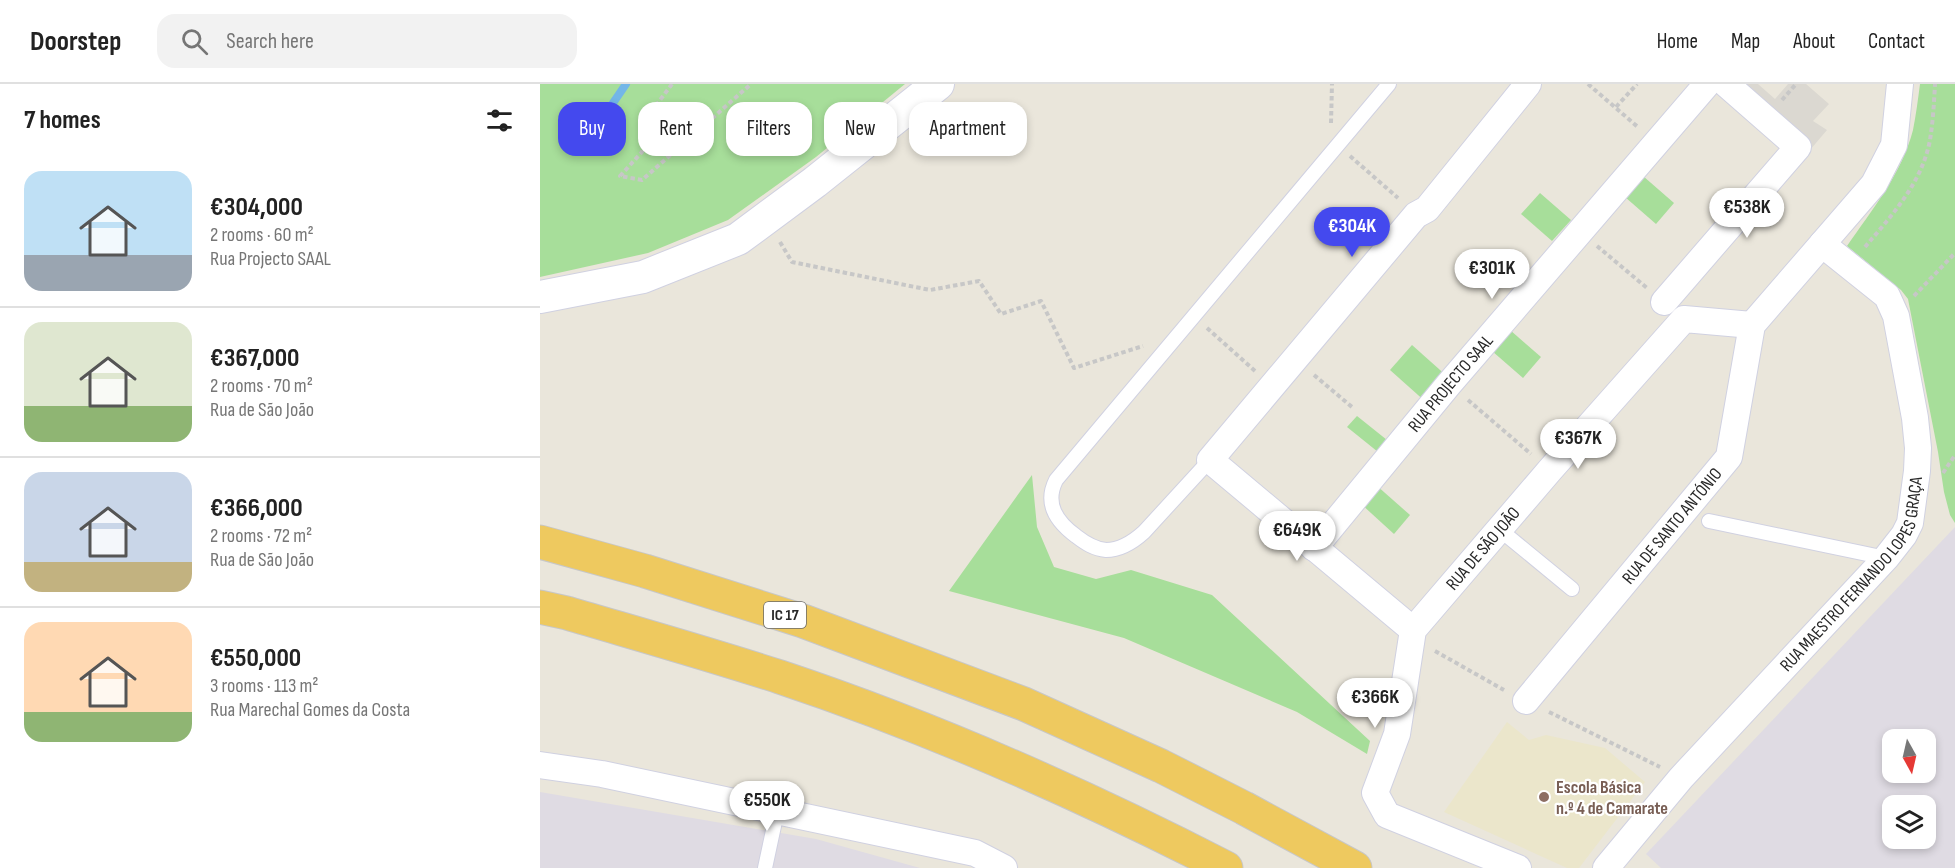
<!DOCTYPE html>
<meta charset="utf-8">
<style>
:root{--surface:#fff;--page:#f2f2f2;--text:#222;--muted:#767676;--line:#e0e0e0;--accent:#4449ee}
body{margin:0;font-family:"Sofia Sans Condensed",sans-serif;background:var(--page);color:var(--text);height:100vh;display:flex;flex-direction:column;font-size:22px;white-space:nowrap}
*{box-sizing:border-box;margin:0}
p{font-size:20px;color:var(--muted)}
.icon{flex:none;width:33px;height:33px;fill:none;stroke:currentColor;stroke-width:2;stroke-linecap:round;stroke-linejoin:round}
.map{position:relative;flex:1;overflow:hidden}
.details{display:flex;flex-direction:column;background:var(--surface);width:540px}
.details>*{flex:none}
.top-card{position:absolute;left:18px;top:18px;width:570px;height:54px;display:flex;gap:12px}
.needle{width:39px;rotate:172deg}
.tools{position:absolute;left:1342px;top:645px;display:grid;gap:12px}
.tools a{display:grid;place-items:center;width:54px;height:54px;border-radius:12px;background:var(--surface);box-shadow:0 3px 9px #0003;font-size:30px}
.price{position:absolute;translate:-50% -51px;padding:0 14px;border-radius:21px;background:#fff;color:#222;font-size:20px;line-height:39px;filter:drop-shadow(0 2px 3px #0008)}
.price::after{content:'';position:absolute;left:50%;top:36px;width:18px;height:14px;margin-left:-9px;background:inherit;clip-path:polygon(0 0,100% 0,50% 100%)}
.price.selected{background:var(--accent);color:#fff}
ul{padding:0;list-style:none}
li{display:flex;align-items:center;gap:18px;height:150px;padding:0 24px}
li+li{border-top:2px solid var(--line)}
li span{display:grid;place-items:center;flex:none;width:168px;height:120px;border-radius:18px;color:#555}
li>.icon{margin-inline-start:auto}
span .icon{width:72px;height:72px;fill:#fffc;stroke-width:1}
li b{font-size:26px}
h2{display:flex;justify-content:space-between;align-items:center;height:72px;padding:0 24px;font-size:26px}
.pill{padding:0 21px;border-radius:18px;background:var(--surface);box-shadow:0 3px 9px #0003;font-size:21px;line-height:54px}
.pill.selected{background:var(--accent);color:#fff}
header{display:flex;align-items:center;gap:36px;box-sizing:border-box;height:84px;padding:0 30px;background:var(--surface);border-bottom:2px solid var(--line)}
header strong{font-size:28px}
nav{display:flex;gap:33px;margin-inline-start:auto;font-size:21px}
.search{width:420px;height:54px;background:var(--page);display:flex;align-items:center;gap:15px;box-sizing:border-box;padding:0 21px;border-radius:18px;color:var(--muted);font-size:22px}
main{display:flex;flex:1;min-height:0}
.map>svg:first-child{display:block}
.industrial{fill:#dfdbe3;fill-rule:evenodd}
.education{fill:#ebe6cb}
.green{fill:#a7de9a}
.plaza{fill:#dbd8d1}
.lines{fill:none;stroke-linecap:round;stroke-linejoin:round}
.stream{stroke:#73b6e7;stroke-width:8}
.service-casing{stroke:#d0d1e1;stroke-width:16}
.minor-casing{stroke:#d0d1e1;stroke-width:28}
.tertiary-casing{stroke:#d0d1e1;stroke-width:34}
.trunk-casing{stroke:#c7c7c7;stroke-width:35}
.path{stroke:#c7c7c7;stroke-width:4;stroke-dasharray:4.5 3;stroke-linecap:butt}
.service{stroke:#fff;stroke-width:14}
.minor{stroke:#fff;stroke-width:26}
.tertiary{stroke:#fff;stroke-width:32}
.trunk{stroke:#eec95f;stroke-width:33}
.education-dot{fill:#8d6e63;stroke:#fff;stroke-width:2}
.labels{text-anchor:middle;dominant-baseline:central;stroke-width:4.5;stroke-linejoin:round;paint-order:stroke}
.shield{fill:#fff;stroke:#686868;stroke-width:1.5}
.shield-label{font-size:16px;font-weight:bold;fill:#282828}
.street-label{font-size:18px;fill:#282828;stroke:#fff}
.education-label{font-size:18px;font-weight:bold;fill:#785e54;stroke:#fff;text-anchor:start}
</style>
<header>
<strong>Doorstep</strong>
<div class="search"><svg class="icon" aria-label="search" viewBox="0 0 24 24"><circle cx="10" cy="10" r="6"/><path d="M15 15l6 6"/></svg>Search here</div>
<nav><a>Home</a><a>Map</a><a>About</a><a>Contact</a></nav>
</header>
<main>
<section class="details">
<h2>7 homes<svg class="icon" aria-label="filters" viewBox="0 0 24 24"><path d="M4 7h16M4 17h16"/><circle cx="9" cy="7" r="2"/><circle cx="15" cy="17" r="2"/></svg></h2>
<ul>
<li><span style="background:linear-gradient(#bfe0f5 70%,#9aa5b1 0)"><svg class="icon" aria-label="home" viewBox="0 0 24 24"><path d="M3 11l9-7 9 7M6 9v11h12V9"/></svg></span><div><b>€304,000</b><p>2 rooms · 60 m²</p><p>Rua Projecto SAAL</p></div></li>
<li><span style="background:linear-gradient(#dfe7d0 70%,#8fb573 0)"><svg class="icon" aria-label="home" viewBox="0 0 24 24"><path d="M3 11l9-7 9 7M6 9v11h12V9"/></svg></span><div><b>€367,000</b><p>2 rooms · 70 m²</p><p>Rua de São João</p></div></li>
<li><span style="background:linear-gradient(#c9d6e8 75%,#c2b280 0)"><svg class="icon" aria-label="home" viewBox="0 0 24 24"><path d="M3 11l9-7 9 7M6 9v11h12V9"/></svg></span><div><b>€366,000</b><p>2 rooms · 72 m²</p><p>Rua de São João</p></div></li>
<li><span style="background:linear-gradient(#ffd9b3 75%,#8fb573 0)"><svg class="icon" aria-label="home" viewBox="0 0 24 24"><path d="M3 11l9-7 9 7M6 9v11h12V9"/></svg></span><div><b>€550,000</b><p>3 rooms · 113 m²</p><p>Rua Marechal Gomes da Costa</p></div></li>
</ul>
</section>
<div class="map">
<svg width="1415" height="784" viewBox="0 0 1415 784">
<rect width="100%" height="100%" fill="#eae6db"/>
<g class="industrial">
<path d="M1415 443V784H1121L1106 770ZM1353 656H1386V688H1353ZM1353 722H1386V754H1353Z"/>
<polygon points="0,708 276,755 380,784 0,784"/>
</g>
<polygon class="education" points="967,638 989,656 1006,651 1065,664 1105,698 1039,784 1027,784 904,728"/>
<g class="green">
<polygon points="0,0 365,0 276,73 188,136 108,169 0,193"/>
<path d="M1380 0H1415V439L1410 431 1404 408 1398 368 1368 215 1361 206 1307 162C1332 126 1362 89 1373 46 1376 31 1378 15 1380 0Z"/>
<polygon points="1103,92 1134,119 1116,140 1085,113"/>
<polygon points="1000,109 1031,136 1012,157 981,130"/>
<polygon points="970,246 1001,273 983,294 952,267"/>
<polygon points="872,261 909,294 887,319 850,286"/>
<polygon points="817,332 852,360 843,372 807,343"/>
<polygon points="492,391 497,443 514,483 556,495 591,486 672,511 830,657 827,670 757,628 584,554 409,507"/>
<polygon points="836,401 870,431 854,450 820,419"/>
</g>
<polygon class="plaza" points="1187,0 1218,0 1235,15 1248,0 1266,0 1289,20 1273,37 1287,46 1270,66"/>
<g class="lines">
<polyline class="stream" points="32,53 58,41 86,0"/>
<g class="service-casing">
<g id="service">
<path d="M670 376 604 448C593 458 580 466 566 466 554 465 545 459 536 452 517 438 504 420 516 396L849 0"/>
<polyline points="1169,437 1346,474"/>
<polyline points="959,445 1032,505"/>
<polyline points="225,784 237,728"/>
</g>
</g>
<g class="minor-casing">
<g id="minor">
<polyline points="1124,218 1258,63 1186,0"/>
<path id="s1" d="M774 464 909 300 1167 0"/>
<polyline points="873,546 670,376 876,131 887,125 988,0"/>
<path id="s2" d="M986 617 1189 373 1212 241 1334 100 1354 61 1360 0"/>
<polyline points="0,681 62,690 435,769 464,784"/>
<path id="s3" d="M978 784 847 731 835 709 857 650 873 546 1010 386 1144 235 1212 241"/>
<path id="s4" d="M1066 784 1141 694 1346 474 1364 451 1370 439 1377 387 1378 364 1375 334 1356 232 1347 212 1282 160"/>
</g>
</g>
<g class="tertiary-casing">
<polyline id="tertiary" points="0,213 103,193 198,155 275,98 398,0"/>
</g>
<g class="trunk-casing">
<g id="trunk">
<polyline points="0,458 105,487 263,537 484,620 621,682 704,724 815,784"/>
<path d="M0 523 27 529C98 550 169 570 240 593 393 644 542 710 686 784"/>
</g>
</g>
<g class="path">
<polyline points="132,0 106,35 102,68 80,92 102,96 211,0"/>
<polyline points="1048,0 1099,44"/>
<polyline points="1242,16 1256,0"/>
<polyline points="1076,23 1097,0"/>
<polyline points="791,39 792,0"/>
<polyline points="810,72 858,114"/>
<polyline points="240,158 252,178 390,206 439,197 461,230 501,217 534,284 603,262"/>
<polyline points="1057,162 1107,204"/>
<path d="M1325 163C1352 131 1382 99 1390 56 1393 38 1394 18 1395 0"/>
<polyline points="1374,212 1415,169"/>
<polyline points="667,244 715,287"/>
<polyline points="774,291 812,323"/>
<polyline points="928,316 991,370"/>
<polyline points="1403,389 1415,371"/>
<polyline points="895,567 964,606"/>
<polyline points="1009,628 1120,683"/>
</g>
<use href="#service" class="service"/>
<use href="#minor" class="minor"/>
<use href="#tertiary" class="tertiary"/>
<use href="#trunk" class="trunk"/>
</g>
<circle class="education-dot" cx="1004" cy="713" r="6"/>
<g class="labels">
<rect class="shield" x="224" y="518" width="42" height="26" rx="4.5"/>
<g class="shield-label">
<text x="245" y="531">IC 17</text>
</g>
<g class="street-label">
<text stroke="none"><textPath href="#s1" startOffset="214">RUA PROJECTO SAAL</textPath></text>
<text stroke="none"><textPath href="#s2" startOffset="228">RUA DE SANTO ANTÓNIO</textPath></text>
<text stroke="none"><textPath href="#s3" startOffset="442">RUA DE SÃO JOÃO</textPath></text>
<text stroke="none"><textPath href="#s4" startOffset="387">RUA MAESTRO FERNANDO LOPES GRAÇA</textPath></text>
</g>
<g class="education-label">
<text x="1016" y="703">Escola Básica<tspan x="1016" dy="21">n.º 4 de Camarate</tspan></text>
</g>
</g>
</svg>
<div class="tools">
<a><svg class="needle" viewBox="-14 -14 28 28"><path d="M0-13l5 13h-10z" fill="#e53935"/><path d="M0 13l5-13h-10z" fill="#767676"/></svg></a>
<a><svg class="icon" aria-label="layers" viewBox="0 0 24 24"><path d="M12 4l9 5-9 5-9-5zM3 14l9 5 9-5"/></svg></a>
</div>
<b class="price" style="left:1207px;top:155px">€538K</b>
<b class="price selected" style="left:812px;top:174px">€304K</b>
<b class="price" style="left:952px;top:216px">€301K</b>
<b class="price" style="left:1038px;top:386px">€367K</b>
<b class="price" style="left:757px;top:478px">€649K</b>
<b class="price" style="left:835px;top:645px">€366K</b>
<b class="price" style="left:227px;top:748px">€550K</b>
<div class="top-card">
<a class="pill selected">Buy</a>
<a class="pill">Rent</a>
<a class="pill">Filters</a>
<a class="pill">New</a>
<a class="pill">Apartment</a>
</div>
</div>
</main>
